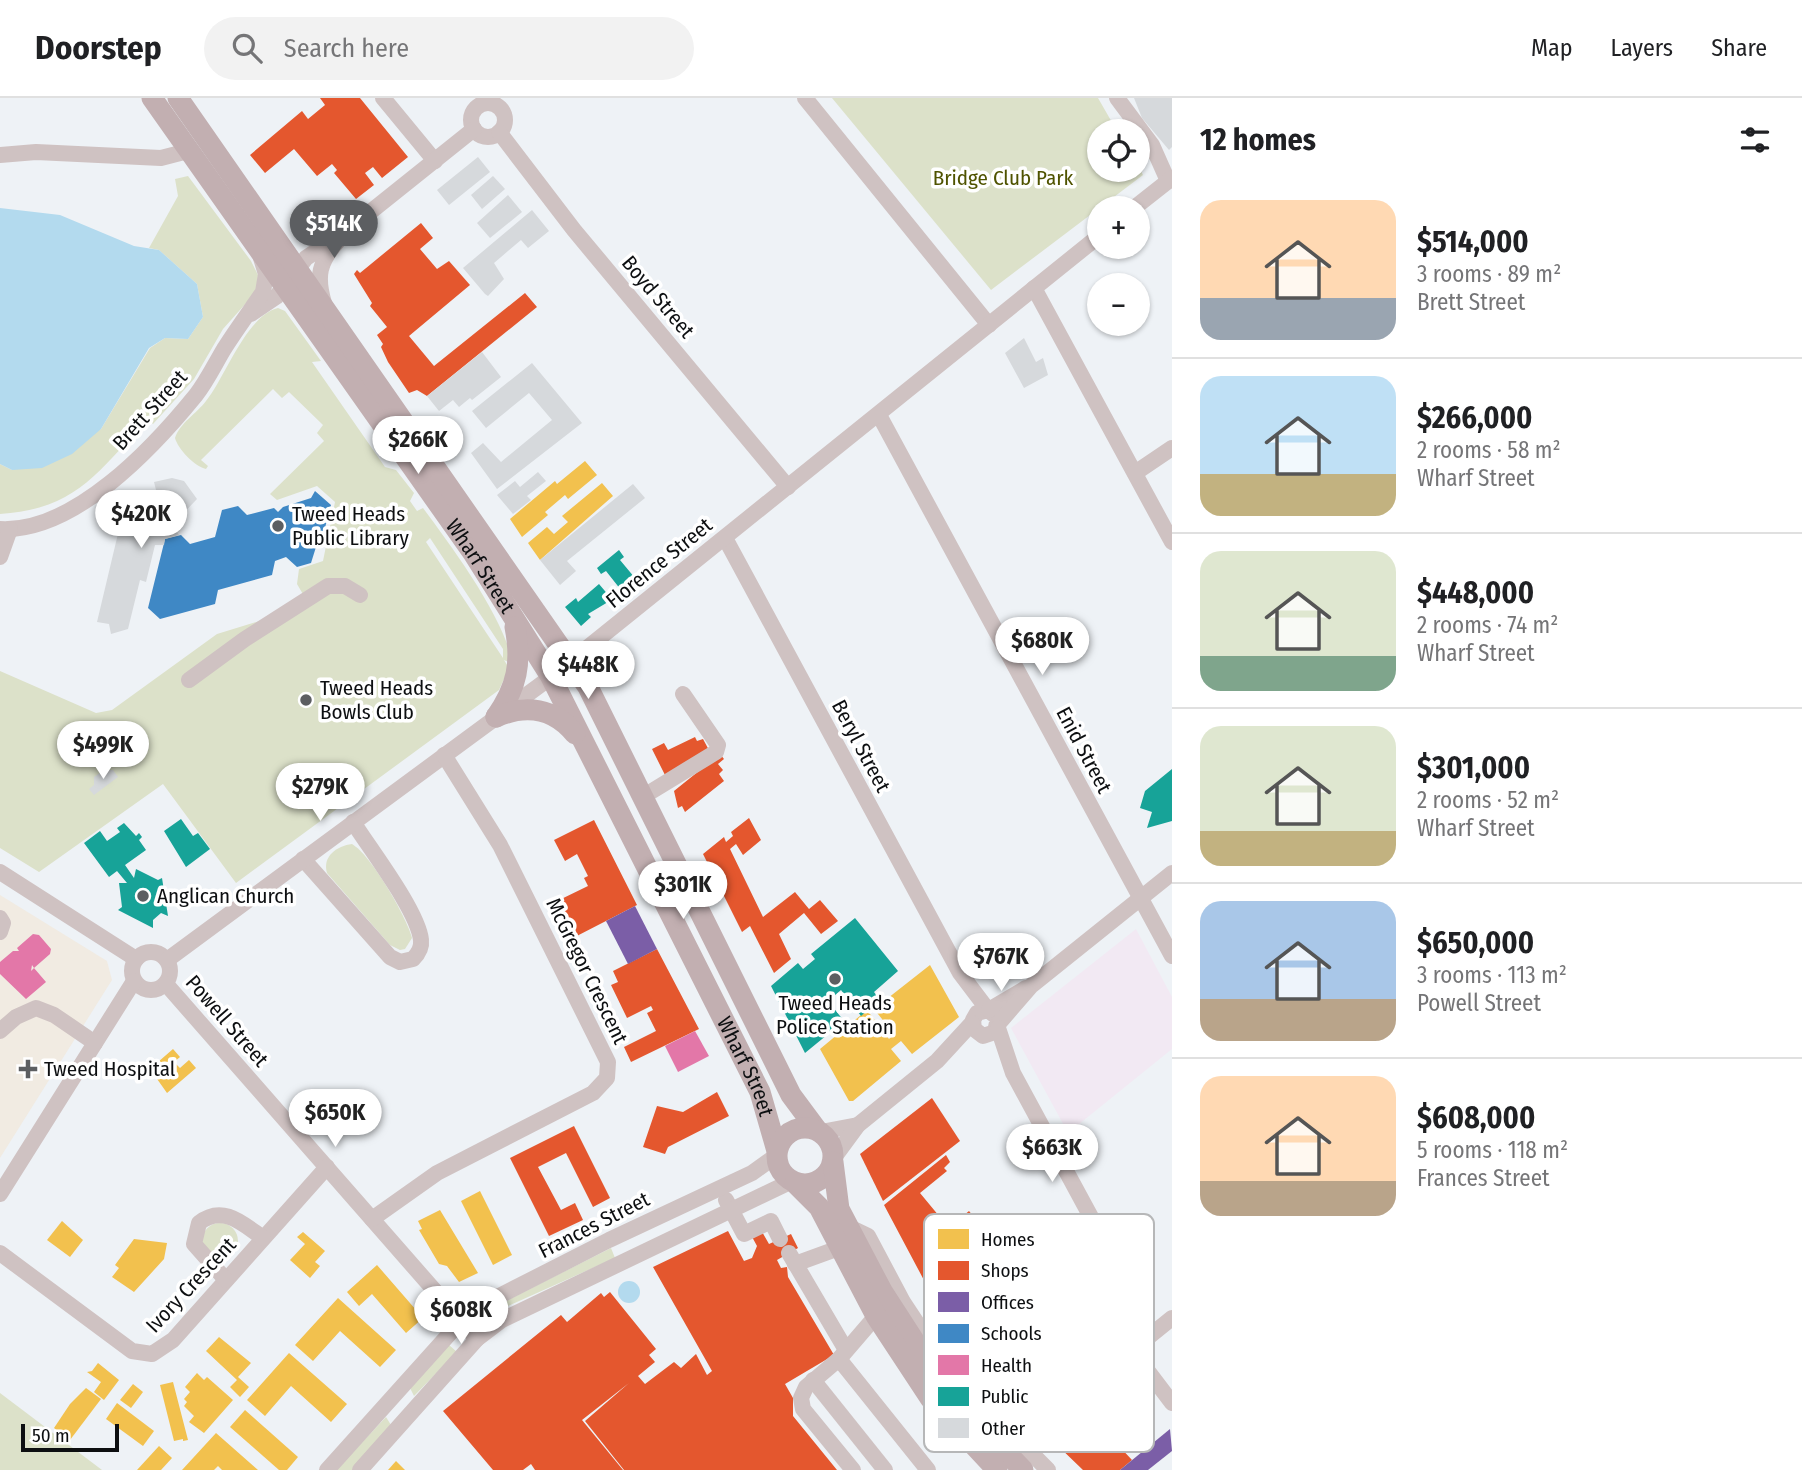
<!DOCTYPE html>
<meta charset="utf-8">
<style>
:root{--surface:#fff;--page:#f2f2f2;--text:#202124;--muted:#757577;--line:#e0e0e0;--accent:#5c5e61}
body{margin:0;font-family:"Fira Sans Condensed",sans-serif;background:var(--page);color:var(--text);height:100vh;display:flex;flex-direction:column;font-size:26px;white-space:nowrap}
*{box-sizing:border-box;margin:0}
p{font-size:23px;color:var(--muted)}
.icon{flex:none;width:38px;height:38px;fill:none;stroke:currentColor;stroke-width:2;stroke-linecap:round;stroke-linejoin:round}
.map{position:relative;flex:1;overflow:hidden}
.panel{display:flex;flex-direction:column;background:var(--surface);width:630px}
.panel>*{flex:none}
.buttons{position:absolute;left:1087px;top:21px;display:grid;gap:14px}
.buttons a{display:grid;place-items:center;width:63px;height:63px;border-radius:50%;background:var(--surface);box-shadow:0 2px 5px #0004;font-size:35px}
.scale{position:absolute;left:21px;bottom:18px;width:98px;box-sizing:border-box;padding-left:7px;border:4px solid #0d0f11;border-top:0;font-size:19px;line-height:24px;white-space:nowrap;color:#0d0f11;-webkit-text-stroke:5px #fff;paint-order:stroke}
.price{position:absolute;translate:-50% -60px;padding:0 16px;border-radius:24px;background:#fff;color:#222;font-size:23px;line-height:46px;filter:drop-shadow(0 2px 4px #0008)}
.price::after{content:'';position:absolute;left:50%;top:42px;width:21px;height:16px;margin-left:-10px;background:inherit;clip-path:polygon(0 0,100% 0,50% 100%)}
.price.on{background:var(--accent);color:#fff}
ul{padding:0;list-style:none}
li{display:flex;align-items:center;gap:21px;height:175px;padding:0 28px}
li+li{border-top:2px solid var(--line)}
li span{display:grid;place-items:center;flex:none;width:196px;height:140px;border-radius:21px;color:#555}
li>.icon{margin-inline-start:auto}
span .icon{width:84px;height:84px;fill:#fffc;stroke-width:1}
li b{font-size:30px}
h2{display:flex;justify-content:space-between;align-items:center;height:84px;padding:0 28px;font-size:30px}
header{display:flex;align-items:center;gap:42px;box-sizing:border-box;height:98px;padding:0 35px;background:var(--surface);border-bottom:2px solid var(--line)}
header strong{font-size:33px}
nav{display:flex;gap:38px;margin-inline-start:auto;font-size:24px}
.search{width:490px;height:63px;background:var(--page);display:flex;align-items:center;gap:18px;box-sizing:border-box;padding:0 24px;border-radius:38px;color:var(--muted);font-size:26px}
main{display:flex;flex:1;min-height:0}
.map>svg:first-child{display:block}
.education{fill:#f2e9f3}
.medical{fill:#f1ebe2}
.green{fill:#dce1c9;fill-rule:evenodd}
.water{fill:#b3daee}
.homes{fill:#f2c14e}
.shops{fill:#e4572e}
.offices{fill:#7b5ea7}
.schools{fill:#3f88c5}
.health{fill:#e377a8}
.public{fill:#17a398}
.building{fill:#d6d9dc}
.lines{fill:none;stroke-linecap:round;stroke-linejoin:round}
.minor{stroke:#cfc2c2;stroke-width:16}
.major{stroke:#c2afb1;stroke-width:21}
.poi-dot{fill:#5c5e61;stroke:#fff;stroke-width:2.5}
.labels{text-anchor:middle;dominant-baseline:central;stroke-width:7;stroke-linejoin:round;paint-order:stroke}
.park-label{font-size:21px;fill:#4f5300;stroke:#fff}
.street-label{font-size:21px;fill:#0d0f11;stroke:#fff}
.poi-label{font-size:21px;fill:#0d0f11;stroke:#fff;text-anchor:start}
.key{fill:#fff;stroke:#b6b7b8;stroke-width:2}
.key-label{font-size:19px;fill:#0d0f11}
</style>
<header>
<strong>Doorstep</strong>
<div class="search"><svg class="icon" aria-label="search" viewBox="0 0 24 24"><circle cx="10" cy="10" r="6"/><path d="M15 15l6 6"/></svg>Search here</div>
<nav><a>Map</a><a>Layers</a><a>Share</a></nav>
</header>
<main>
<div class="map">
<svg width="1172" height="1372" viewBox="0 0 1172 1372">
<rect width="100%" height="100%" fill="#eef2f6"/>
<polygon class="education" points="1136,831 1172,899 1172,951 1068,1035 1011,930"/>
<polygon class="medical" points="0,797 107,863 112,882 0,1060"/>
<g class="green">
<polygon points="832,0 1098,0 1117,33 1099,33 1099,72 1138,72 1138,67 1143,77 991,192"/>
<path d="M188 78 251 163 258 177 257 193 223 231 194 281 153 326 148 321C98 373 78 411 0 416V366L12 372 101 331 150 250 165 240 188 241 203 219 197 186 159 152 149 150 178 98 175 81Z"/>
<path d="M278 210 285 213 321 263 312 264 385 369 396 372 414 395 410 403 417 413 423 410C452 449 504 519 513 566L504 562 509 570 499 592 236 785 163 686 39 774 0 750V573L96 615 112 612 217 536 276 518 304 498 297 486 299 471 323 463 335 404 317 388 277 402 270 396 324 343 317 335 323 327 289 294 282 300 273 291 201 362 208 368 206 371C194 368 178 351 175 340 180 325 197 315 206 303 226 278 246 218 278 210ZM430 440 503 551V560L426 444Z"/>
<path d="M352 746C371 757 406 818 412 840L405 851 400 852 390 847 327 775C322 758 337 748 352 746Z"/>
<circle cx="220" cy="1143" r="18"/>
<polygon points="611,1150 615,1160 479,1221 476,1218"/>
<polygon points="449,1247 457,1254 414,1298 410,1290"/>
<polygon points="0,1295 102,1372 0,1372"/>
<polygon points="386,1319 391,1327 353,1372 336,1372"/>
</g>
<g class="water">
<polygon points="0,110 60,117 134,148 159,152 197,186 203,219 188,241 165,240 149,250 101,331 72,356 42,370 12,372 0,366"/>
<circle cx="629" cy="1194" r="11"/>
</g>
<g class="homes">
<polygon points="585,363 597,377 568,401 565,397 545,414 548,417 522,439 510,421 555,383 557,386"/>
<polygon points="602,385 613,398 540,462 528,445 547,429 554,436 568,424 562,418"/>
<polygon points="930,867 959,919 912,956 901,943 891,951 901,963 853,1003 849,1003 820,951 867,912 889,941 894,936 874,911"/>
<polygon points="173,951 180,959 174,964 180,970 189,962 196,970 167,995 150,971"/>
<polygon points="480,1093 512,1157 493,1167 461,1103"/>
<polygon points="440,1112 478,1175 459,1184 447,1168 439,1166 419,1132 422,1131 418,1123"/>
<polygon points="62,1123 83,1142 70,1159 47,1142"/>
<polygon points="303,1134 325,1153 315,1164 320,1168 310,1180 290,1162 305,1146 297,1139"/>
<polygon points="134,1141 167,1145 164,1161 134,1194 112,1179 119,1170 115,1167"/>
<polygon points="377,1167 423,1220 406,1235 372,1196 359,1208 347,1194"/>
<polygon points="338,1200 396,1252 380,1269 340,1233 313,1263 295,1247"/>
<polygon points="219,1239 251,1265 238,1279 249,1289 240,1299 230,1289 237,1282 206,1253"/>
<polygon points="289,1255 347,1306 331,1324 291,1288 265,1318 247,1302"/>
<polygon points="98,1265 119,1282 104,1302 94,1294 101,1284 87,1274 92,1273"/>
<polygon points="197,1275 204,1282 207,1279 233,1302 204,1335 189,1324 194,1318 184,1308 187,1304 184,1301 190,1294 185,1289"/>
<polygon points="173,1284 188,1342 183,1343 183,1341 174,1343 160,1287"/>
<polygon points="133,1286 143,1294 131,1310 120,1302"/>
<polygon points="86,1290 101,1301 70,1342 54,1330 70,1306"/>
<polygon points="117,1305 154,1333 143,1348 106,1321"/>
<polygon points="245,1312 298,1359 287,1372 279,1372 230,1329"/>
<polygon points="216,1335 258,1372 222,1372 218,1368 214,1372 182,1372"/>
<polygon points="159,1348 172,1360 161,1372 137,1372"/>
<polygon points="396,1363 405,1372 388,1372"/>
</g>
<g class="shops">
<polygon points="320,0 360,0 408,59 382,80 373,69 365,75 374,87 356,101 334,75 337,72 332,66 317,78 294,51 265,75 250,57 302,13 308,21 325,7"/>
<polygon points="421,125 433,140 420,151 437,171 449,163 470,187 409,238 434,268 525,195 537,209 427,298 417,292 409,295 388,264 381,249 383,246 377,237 387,229 370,208 372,205 354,176 357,172 360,175"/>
<polygon points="695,639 697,643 703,641 710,654 666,679 652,651 664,645 668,652"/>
<polygon points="720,656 724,661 718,666 723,672 719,676 724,683 685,714 682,708 678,710 674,693"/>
<polygon points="749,720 761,742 743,757 736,746 730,751 763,819 795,794 809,811 820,802 838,823 821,836 804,815 779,836 791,861 774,875 750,828 742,834 703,756 724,739 726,744 733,738 731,734"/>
<polygon points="594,722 637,807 571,841 551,806 588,788 584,780 588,778 577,756 565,763 554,742"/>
<polygon points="657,851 699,931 631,964 624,949 656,933 647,915 653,912 651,908 627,920 611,887 618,884 613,873"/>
<polygon points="717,994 729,1018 668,1049 665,1056 643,1049 657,1008 683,1014"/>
<polygon points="932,1000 960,1043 883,1103 860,1056"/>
<polygon points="574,1028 610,1100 593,1109 566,1055 538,1069 561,1112 575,1105 583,1122 549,1138 510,1060"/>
<polygon points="946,1057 950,1064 944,1070 947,1073 920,1095 944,1124 953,1117 957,1123 969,1113 988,1136 979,1143 989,1137 996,1146 990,1151 997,1160 976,1178 966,1166 962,1170 956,1162 926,1186 884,1107"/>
<polygon points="761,1132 769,1146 791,1136 798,1150 777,1162 781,1170 787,1169 788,1179 834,1257 785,1286 793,1300 793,1318 837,1372 624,1372 585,1323 629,1285 582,1322 623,1372 535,1372 531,1366 523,1372 493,1372 443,1313 561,1217 567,1224 601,1195 604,1199 610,1194 656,1251 649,1257 655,1264 638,1278 645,1286 674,1264 681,1270 696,1256 707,1277 712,1273 653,1169 728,1133 744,1163 752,1160 757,1148 751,1137"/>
<polygon points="1098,1312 1109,1325 1103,1331 1132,1362 1120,1372 1083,1372 1056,1346"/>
</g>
<g class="offices">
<polygon points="635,808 657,851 628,866 606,823"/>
<polygon points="1170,1331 1172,1353 1148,1372 1120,1372"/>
</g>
<polygon class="schools" points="315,393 331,407 321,445 317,441 312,445 316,449 311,465 297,469 286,459 275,463 272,477 218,492 215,506 160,521 148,510 165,441 181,437 190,446 215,439 222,412 238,408 247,417 274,410 278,414 283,409 311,400"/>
<g class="health">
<polygon points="33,836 39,837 51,851 50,856 34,870 32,867 31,873 34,870 46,884 26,901 0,876 0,864 13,853 19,853 17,850"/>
<polygon points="695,933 709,958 678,974 665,948"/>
</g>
<g class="public">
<polygon points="619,452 624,459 620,462 635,480 621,492 606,473 601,476 597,470"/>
<polygon points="599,486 610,499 608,504 588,516 591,519 581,528 565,509 576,500 578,504"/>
<polygon points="1172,671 1172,723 1147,730 1152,714 1140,710 1145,693"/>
<polygon points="181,721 193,738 198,735 210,751 186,769 164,733"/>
<polygon points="124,725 136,738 139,735 142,739 139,742 146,752 125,767 134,780 136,771 158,782 162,780 168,818 161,815 153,822 153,830 118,812 122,809 119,785 127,785 117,773 109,779 84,745 100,733 107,743 120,734 117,730"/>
<polygon points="855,820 898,873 874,894 880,902 861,918 841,892 828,903 844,923 805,955 771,888 798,865 803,871 815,861 811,856"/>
</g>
<g class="building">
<polygon points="1134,0 1172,0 1172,49 1169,52 1142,20"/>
<polygon points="478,59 490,74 449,107 437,92"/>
<polygon points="493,78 505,91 482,111 471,97"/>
<polygon points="508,97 522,114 490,140 477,125"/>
<polygon points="532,112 549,133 528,150 521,142 494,165 504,181 488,198 485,196 463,170"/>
<polygon points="1024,240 1036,264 1043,260 1048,277 1024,290 1005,255"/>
<polygon points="482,254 501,279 472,302 470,300 459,309 453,302 439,313 427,298"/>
<polygon points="532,265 582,325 497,391 471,355 483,345 501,364 552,322 529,295 486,330 472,313"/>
<polygon points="538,374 546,383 527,398 531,402 513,416 497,397 515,383 520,389"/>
<polygon points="172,380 184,383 197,401 172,427 179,437 165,441 164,447 155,447 146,484 140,482 128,531 111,536 109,526 97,524 121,423 129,425 148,405 156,392 154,384"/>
<polygon points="633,386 645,400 567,463 576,473 560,487 540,462"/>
<polygon points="104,672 113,672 118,679 94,697 89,691 94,687 94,679"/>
</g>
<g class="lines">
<g class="minor">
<polyline points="383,0 435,63"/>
<polyline points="805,0 989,227"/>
<polyline points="1117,0 1152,47 1168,83"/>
<circle cx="488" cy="22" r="17"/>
<polyline points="499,34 574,132 788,389"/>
<polyline points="0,57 36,54 161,60 188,53"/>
<polyline points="1134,110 1172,80"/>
<polyline points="1034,190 1172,444"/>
<path d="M324 205C316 178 319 164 338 143"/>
<polyline points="251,216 276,199 306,160 349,131 474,31"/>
<polyline points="879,317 1172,858"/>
<polyline points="1135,375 1172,350"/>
<path d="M0 431C74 435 153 350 196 297 207 283 215 266 224 251 236 232 250 213 263 194L266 176 261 160"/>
<polyline points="725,440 960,875 988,912 998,920 995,934 983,938 974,931 973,922 977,915 988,912"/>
<polyline points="0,459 10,431"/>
<polyline points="189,582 245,541 328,488 345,488 360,497"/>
<polyline points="644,698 716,654 718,647 683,596"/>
<path d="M303 761 390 859 400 864 413 861C418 856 422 850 421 842 418 813 370 751 353 724"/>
<polyline points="0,774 136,861"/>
<polyline points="0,820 3,825 0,834"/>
<circle cx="151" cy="873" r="19"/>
<polyline points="167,862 551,579 1099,138"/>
<polyline points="166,886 477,1241"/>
<polyline points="989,912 1026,890"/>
<polyline points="999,925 1031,888 1172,775"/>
<polyline points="998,930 1013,975 1124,1180 1139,1218 1144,1268 1172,1305"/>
<polyline points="0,933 16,919 36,910 54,917 95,945"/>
<polyline points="821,1034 858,1027"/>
<polyline points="833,1061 858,1027 937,963 972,925"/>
<polyline points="0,1096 134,883"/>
<polyline points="726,1102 744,1136 771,1123 780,1141"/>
<polyline points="372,1121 437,1075 593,995 607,980 608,964 500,747 444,657"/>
<polyline points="845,1127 868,1138 903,1204 946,1269 1048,1372"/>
<polyline points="0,1155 132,1253 152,1256 173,1242 327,1069"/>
<polyline points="789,1155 846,1252"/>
<polyline points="795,1166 839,1150"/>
<path d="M226 1182 194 1146 199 1125C223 1106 243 1126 263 1140"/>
<polyline points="839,1261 928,1372"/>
<polyline points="813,1282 885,1372"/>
<polyline points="1018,1338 1036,1330 1172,1220"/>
<polyline points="327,1372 470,1213 609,1142 752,1075 777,1057"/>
<polyline points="360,1372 477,1241 502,1222 792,1083"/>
<polyline points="853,1372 803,1311 801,1300 806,1289 839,1261 876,1218"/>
</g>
<g class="major">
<path id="s1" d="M152 0 473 455 551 579 760 994 777 1053"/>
<polyline points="178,0 588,589 791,997 817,1032"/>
<path d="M496 619C517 589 522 565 515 529"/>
<path d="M496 619C526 606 554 610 575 636"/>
<circle cx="805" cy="1058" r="28"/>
<polyline points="833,1064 839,1111 882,1193 944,1289 1023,1372"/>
<polyline points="795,1085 819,1109 876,1218 930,1300 997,1372"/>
</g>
</g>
<g class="poi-dot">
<circle cx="278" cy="428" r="7"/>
<circle cx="306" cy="602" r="7"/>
<circle cx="143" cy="798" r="7"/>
<circle cx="835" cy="881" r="7"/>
<path d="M24.5 960.5h7v7h7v7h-7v7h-7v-7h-7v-7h7z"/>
</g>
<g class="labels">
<g class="park-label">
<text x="1003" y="80">Bridge Club Park</text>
</g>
<g class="street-label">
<text transform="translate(658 199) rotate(50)">Boyd Street</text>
<text transform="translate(150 312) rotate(-48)">Brett Street</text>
<text transform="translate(659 465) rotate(-39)">Florence Street</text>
<text stroke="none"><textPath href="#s1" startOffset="572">Wharf Street</textPath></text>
<text transform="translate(861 648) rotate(62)">Beryl Street</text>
<text transform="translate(1084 652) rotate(62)">Enid Street</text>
<text transform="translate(587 873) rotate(64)">McGregor Crescent</text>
<text transform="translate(227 923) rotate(49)">Powell Street</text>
<text stroke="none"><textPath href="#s1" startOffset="1139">Wharf Street</textPath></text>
<text transform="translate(594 1127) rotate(-27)">Frances Street</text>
<text transform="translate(191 1187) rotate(-47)">Ivory Crescent</text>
</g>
<g class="poi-label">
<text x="292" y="416">Tweed Heads<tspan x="292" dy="24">Public Library</tspan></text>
<text x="320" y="590">Tweed Heads<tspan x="320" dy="24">Bowls Club</tspan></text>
<text x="157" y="798">Anglican Church</text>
<text x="835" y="905" text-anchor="middle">Tweed Heads<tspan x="835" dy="24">Police Station</tspan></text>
<text x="44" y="971">Tweed Hospital</text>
</g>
</g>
<rect x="924" y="1116" width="230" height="238" rx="10" class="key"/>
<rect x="938" y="1131" width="31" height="20" fill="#f2c14e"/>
<rect x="938" y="1163" width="31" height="19" fill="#e4572e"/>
<rect x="938" y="1194" width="31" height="20" fill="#7b5ea7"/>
<rect x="938" y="1226" width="31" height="19" fill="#3f88c5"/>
<rect x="938" y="1257" width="31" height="20" fill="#e377a8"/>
<rect x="938" y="1289" width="31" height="19" fill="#17a398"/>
<rect x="938" y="1320" width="31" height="20" fill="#d6d9dc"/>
<g class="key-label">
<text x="981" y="1148">Homes</text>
<text x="981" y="1179">Shops</text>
<text x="981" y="1211">Offices</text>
<text x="981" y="1242">Schools</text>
<text x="981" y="1274">Health</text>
<text x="981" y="1305">Public</text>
<text x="981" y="1337">Other</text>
</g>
</svg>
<div class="buttons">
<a><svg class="icon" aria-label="locate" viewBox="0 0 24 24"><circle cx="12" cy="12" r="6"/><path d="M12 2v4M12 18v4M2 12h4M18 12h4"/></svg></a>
<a>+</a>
<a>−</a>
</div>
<div class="scale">50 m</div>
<b class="price on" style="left:334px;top:162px">$514K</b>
<b class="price" style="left:418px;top:378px">$266K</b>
<b class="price" style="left:141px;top:452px">$420K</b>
<b class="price" style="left:1042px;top:579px">$680K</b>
<b class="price" style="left:588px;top:603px">$448K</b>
<b class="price" style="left:103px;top:683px">$499K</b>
<b class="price" style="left:320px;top:725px">$279K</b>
<b class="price" style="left:683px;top:823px">$301K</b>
<b class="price" style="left:1001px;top:895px">$767K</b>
<b class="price" style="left:335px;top:1051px">$650K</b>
<b class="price" style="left:1052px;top:1086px">$663K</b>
<b class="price" style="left:461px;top:1248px">$608K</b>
</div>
<section class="panel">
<h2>12 homes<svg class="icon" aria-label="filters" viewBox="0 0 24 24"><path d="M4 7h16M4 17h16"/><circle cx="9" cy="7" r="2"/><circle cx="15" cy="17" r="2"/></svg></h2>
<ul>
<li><span style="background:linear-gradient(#ffd9b3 70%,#9aa5b1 0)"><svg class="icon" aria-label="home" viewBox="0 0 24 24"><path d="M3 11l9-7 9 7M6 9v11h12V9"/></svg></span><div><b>$514,000</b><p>3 rooms · 89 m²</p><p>Brett Street</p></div></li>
<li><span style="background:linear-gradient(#bfe0f5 70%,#c2b280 0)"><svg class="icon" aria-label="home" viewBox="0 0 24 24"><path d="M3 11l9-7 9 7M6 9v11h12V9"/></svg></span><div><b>$266,000</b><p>2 rooms · 58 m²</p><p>Wharf Street</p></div></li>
<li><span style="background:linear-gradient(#dfe7d0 75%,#7fa58c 0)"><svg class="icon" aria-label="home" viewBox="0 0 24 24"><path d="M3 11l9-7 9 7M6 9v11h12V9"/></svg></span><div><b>$448,000</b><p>2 rooms · 74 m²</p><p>Wharf Street</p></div></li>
<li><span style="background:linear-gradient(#dfe7d0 75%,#c2b280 0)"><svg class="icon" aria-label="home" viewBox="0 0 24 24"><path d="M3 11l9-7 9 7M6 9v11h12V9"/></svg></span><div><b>$301,000</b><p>2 rooms · 52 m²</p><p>Wharf Street</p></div></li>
<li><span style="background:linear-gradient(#a9c7e8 70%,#b9a48a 0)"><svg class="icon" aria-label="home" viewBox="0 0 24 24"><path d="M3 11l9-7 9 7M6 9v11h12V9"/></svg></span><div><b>$650,000</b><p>3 rooms · 113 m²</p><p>Powell Street</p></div></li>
<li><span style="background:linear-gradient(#ffd9b3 75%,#b9a48a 0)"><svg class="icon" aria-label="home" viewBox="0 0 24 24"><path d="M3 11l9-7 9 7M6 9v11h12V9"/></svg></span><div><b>$608,000</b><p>5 rooms · 118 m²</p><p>Frances Street</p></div></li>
</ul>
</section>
</main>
